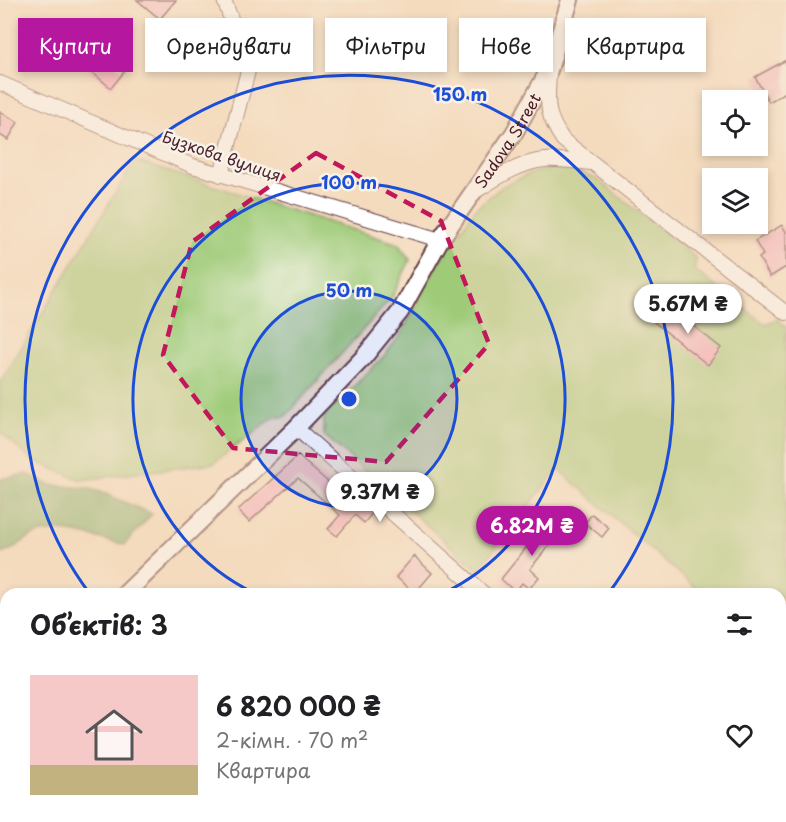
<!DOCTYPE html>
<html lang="uk">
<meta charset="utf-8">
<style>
:root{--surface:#fff;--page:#f6f6f6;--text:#202124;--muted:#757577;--accent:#b5179e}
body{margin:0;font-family:"Playpen Sans",sans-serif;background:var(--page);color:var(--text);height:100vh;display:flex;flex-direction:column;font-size:22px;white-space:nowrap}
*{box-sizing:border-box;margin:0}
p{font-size:20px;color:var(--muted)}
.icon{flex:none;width:33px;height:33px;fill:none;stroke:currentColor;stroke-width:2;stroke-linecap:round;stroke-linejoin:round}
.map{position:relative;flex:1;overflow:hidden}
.sheet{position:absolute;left:0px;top:588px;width:786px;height:234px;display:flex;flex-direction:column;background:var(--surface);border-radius:18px 18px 0 0;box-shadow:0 3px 9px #0003}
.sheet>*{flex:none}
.top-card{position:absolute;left:18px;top:18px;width:750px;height:54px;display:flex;gap:12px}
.controls{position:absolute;left:702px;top:90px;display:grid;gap:12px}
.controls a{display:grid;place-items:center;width:66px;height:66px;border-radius:0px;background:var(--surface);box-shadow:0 3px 9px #0003;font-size:30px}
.price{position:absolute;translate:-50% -51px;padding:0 14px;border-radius:21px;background:#fff;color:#222;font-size:20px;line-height:39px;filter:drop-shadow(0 2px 3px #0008)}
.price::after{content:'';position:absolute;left:50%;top:36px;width:18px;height:14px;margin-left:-9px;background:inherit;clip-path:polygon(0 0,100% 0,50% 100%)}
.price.on{background:var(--accent);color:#fff}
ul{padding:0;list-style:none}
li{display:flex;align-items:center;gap:18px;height:150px;padding:0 30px}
li span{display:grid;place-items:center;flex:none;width:168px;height:120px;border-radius:0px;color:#555}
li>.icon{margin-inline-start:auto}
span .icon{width:72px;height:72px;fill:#fffc;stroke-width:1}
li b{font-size:26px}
h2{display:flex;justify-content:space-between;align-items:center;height:72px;padding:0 30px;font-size:26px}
.chip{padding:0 21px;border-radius:0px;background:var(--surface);box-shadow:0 3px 9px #0003;font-size:21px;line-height:54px}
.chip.on{background:var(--accent);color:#fff}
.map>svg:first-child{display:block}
.green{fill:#9fcb78;stroke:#747552;stroke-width:1.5}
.forest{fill:#7faf68;stroke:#64674a;stroke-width:1.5}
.building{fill:#f79fbb}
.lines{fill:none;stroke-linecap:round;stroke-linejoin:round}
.minor-casing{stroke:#643b41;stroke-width:16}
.tertiary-casing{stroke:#643b41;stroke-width:20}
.minor{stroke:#fff;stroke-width:14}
.tertiary{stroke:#fff;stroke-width:16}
.marked{fill:none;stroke:#c2185b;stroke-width:4.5;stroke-dasharray:12 8;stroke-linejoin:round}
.ring{fill:none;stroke:#1d4ed8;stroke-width:3}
.labels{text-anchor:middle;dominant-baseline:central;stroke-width:5;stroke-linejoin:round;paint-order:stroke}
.street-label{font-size:16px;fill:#4a1f2b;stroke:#f7f3e8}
.centre{fill:#1d4ed8;stroke:#f7f3e8;stroke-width:3}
.ring-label{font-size:18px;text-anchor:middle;font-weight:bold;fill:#1d4ed8;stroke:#f7f3e8;stroke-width:5;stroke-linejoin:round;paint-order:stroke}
</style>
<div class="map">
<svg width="786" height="822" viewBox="0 0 786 822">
<rect width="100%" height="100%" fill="#f7f3e8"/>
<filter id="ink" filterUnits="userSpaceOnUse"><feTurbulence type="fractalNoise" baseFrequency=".0167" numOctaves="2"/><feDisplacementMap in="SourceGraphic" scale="12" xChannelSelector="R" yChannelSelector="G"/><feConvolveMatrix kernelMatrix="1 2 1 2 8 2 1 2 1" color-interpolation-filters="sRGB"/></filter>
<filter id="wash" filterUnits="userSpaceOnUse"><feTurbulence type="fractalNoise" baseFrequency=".008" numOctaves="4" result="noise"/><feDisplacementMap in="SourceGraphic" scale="24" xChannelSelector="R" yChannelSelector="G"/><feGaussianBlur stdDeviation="1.35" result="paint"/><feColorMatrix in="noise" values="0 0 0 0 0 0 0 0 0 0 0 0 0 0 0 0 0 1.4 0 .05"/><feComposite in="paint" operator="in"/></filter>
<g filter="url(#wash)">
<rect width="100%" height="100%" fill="#f4dbbe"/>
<g class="green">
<polygon points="135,161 398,244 410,260 392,297 285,417 274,417 214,463 81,480 32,460 0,432 0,383"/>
<polygon points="553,168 577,171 598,180 696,258 694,270 765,324 777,319 786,327 786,594 780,602 780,594 703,594 558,469 478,570 324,435 324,417 385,355 401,334 436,266 476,208 503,186 529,174"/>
</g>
<path class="forest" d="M27 474 50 485 87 488 101 492 152 514 124 545C97 538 64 526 37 534 23 538 14 552 0 554V479Z"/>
<g id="blocks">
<g class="building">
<polygon points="137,0 176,0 160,19"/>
<polygon points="101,53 124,72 111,88 88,69"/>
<polygon points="786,60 786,92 769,102 755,77"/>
<polygon points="0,112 18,122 8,140 0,135"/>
<polygon points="782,225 786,232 786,267 770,277 759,258 763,255 755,241"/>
<polygon points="667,305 721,348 708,365 654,322"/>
<polygon points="298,456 351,502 358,495 375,510 364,523 355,515 337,536 328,529 340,515 298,478 249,522 238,510"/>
<polygon points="592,514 609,528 602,537 585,523"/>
<polygon points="551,517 564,527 530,569 539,577 529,589 522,583 515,592 501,579"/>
<polygon points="414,556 432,573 415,593 396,577"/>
</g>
</g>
</g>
<g filter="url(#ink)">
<use href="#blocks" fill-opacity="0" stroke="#643b41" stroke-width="1.5"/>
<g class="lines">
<g class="minor-casing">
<g id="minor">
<path d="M549 71C548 103 544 112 563 140L786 313"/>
<polyline points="0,83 193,166 440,240"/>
<polyline points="221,175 249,67 224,0"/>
<path d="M476 191C496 178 521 162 545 160 560 159 577 162 592 163"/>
<polyline points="296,428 484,594"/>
<polyline points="0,735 6,739"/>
<polyline points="780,799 786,803"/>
<polyline points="97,816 103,822"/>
<polyline points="495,822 500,816"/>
<polyline points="676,822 680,816"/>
</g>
</g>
<g class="tertiary-casing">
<g id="tertiary">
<path id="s1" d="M125 594 296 428 363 358 400 312 440 240 514 133 549 70 570 0"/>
<polyline points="0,716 6,710"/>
</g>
</g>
<use href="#minor" class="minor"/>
<use href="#tertiary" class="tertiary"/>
</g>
</g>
<path d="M0 0H786V822H0ZM316 153 441 221 489 344 386 462 233 448 163 355 192 242Z" fill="#f4dbbe" fill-opacity=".55" fill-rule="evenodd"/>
<path class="marked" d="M316 153 441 221 489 344 386 462 233 448 163 355 192 242Z"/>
<circle cx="349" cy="399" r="108" fill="#1d4ed8" fill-opacity=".12"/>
<g class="ring">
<circle cx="349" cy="399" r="108"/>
<path d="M256 594A216 216 0 1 1 442 594"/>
<path d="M90 594A324 324 0 1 1 608 594"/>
</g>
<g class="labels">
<g class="street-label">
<text stroke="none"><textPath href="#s1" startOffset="597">Sadova Street</textPath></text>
<text transform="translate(222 155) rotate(19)">Бузкова вулиця</text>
</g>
</g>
<circle cx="349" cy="399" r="9" class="centre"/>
<g class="ring-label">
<text x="460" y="101">150 m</text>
<text x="349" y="189">100 m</text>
<text x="349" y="297">50 m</text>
</g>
</svg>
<div class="controls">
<a><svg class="icon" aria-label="locate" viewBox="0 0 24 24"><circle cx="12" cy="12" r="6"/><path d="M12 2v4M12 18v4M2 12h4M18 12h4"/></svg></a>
<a><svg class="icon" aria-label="layers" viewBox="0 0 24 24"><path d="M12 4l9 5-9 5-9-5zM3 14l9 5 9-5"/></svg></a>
</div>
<b class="price" style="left:688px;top:335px">5.67M ₴</b>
<b class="price" style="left:380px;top:523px">9.37M ₴</b>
<b class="price on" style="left:532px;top:557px">6.82M ₴</b>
<div class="top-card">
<a class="chip on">Купити</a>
<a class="chip">Орендувати</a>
<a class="chip">Фільтри</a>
<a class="chip">Нове</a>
<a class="chip">Квартира</a>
</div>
<section class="sheet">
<h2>Об’єктів: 3<svg class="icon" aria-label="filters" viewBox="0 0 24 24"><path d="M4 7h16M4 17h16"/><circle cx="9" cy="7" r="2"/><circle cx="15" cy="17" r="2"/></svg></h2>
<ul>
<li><span style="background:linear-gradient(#f6c9c9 75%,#c2b280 0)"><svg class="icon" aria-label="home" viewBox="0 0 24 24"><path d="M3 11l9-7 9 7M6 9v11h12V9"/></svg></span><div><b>6 820 000 ₴</b><p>2-кімн. · 70 m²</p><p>Квартира</p></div><svg class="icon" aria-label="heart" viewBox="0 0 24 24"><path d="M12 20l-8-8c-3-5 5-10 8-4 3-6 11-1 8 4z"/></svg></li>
</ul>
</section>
</div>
